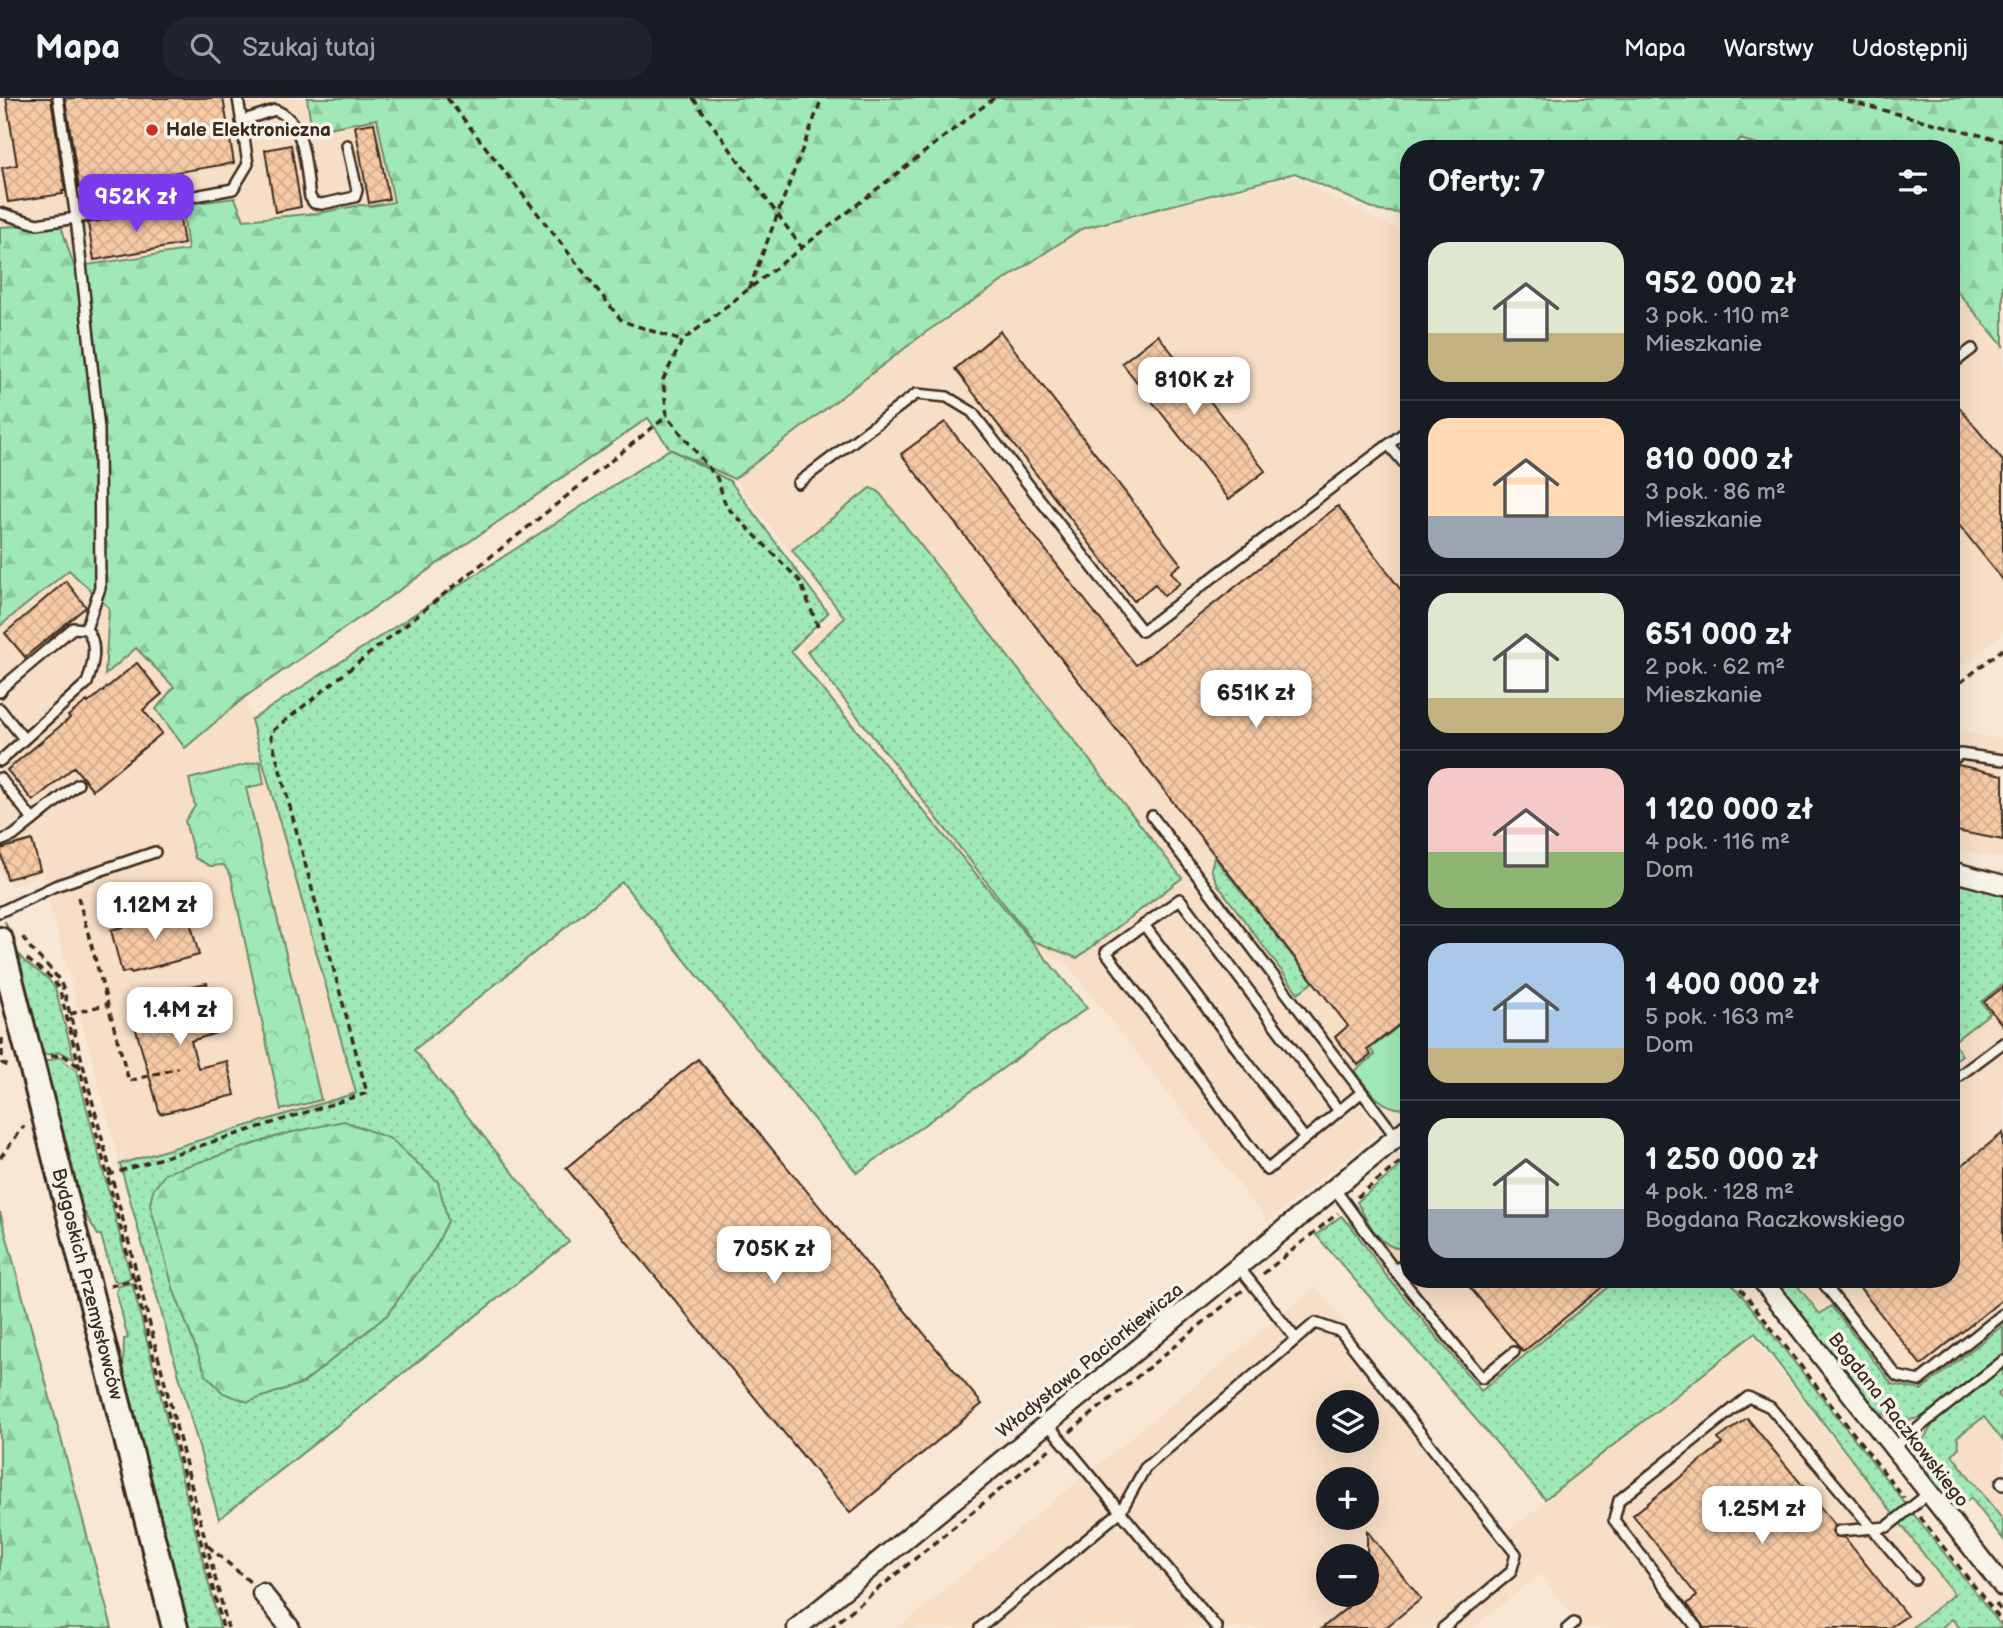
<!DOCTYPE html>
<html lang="pl">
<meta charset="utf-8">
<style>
:root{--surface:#171b24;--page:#20242c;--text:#f1f3f6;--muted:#9ea1a6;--line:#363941;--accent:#7c3aed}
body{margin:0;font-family:"Balsamiq Sans",sans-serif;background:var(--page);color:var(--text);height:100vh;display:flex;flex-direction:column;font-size:26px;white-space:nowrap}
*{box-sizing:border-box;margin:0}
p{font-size:23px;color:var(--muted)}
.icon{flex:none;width:38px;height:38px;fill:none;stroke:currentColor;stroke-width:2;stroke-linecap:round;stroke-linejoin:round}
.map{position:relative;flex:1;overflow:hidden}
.sheet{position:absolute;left:1400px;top:42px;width:560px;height:1148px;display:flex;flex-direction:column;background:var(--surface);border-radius:28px;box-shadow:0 7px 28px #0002}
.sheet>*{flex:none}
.buttons{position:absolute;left:1316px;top:1292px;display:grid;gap:14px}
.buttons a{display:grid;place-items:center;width:63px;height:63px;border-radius:50%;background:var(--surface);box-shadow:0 7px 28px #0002;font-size:35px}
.price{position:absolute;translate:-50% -60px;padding:0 16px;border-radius:14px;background:#fff;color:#222;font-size:23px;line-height:46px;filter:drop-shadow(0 2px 4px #0008)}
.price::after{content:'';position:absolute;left:50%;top:42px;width:21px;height:16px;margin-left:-10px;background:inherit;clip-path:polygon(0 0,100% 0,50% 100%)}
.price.selected{background:var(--accent);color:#fff}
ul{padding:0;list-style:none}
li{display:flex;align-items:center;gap:21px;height:175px;padding:0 28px}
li+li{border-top:2px solid var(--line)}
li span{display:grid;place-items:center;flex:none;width:196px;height:140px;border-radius:21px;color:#555}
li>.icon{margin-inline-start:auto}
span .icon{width:84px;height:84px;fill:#fffc;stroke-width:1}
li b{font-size:30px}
h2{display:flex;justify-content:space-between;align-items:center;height:84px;padding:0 28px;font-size:30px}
header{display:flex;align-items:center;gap:42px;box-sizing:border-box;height:98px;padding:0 35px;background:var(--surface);border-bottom:2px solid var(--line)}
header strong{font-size:33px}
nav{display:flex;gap:38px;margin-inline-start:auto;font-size:24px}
.search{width:490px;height:63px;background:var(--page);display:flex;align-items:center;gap:18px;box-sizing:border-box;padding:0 24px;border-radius:28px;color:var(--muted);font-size:26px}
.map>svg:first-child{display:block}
.built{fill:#f7dec6;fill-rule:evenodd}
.grass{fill:url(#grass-dots);stroke:#6e8a6a;stroke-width:2}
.forest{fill:url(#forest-firs);stroke:#6e8a6a;stroke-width:2}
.park{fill:url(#park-crowns);stroke:#6e8a6a;stroke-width:2}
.garden{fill:#a0e9b7;stroke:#6e8a6a;stroke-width:2}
.building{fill:url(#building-cross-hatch);stroke:#3b2a1e;stroke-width:2}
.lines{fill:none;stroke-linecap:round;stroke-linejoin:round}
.lane-casing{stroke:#3b2a1e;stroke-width:14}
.street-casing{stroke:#3b2a1e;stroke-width:23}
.secondary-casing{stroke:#3b2a1e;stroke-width:30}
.path{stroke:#3b2a1e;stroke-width:3.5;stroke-dasharray:7 5;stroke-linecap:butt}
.lane{stroke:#f7f3e8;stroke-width:9}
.street{stroke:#f7f3e8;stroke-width:18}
.secondary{stroke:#f7f3e8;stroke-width:24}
.poi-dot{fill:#c8321e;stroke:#f7f3e8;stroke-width:2.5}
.labels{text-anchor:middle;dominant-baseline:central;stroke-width:7;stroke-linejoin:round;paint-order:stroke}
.poi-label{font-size:19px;font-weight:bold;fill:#3b2a1e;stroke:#f7f3e8;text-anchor:start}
.street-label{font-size:19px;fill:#3b2a1e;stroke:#f7f3e8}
</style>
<header>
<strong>Mapa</strong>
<div class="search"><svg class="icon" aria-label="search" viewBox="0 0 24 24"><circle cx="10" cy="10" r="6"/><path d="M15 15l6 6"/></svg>Szukaj tutaj</div>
<nav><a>Mapa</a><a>Warstwy</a><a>Udostępnij</a></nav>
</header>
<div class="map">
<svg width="2003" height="1530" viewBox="0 0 2003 1530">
<defs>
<pattern id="grass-dots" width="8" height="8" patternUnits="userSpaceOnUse" patternTransform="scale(1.75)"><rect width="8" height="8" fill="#a0e9b7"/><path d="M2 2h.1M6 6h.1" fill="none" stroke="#8bc89d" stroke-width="1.8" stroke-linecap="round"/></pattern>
<pattern id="forest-firs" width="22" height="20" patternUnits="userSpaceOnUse" patternTransform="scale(1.75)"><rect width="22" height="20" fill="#a0e9b7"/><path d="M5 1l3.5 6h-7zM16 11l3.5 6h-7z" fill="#8bc89d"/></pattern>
<pattern id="park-crowns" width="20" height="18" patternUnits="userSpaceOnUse" patternTransform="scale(1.75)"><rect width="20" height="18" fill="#a0e9b7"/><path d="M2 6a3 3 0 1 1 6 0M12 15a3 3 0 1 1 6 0" fill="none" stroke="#8bc89d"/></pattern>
<pattern id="building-cross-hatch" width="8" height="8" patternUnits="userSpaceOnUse" patternTransform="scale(1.75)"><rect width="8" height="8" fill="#f7caa6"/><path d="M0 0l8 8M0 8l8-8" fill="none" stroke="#d5ae8e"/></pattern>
</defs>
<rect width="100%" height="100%" fill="#f7e7d4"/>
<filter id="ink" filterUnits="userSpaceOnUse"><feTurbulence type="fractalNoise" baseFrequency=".0143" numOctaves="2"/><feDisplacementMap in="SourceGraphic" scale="14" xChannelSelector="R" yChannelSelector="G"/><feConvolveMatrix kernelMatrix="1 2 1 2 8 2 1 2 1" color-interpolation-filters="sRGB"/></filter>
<g filter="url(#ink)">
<g class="built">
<polygon points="0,0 419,0 656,314 245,599 357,996 120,1066 42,776 13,788 3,781 0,771"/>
<polygon points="1292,79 1409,138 1409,1005 1360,973 1345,984 1377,1035 1268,1123 1068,867 1030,846 800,547 838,516 734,381 809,308 1081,131"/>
<polygon points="1951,186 2003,248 2003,535 1951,577"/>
<polygon points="1951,633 2003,641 2003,760 1951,751"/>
<polygon points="1951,793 2003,809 2003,1242 1929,1301 1882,1297 1792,1181 1951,1181"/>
<path d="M1409 1112V1181H1707L1981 1530H1583L1540 1476 1472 1530H898L1316 1189 1506 1434 1556 1397 1424 1232 1350 1160ZM1328 1304H1367V1342H1328ZM1328 1381H1367V1419H1328ZM1328 1458H1367V1496H1328Z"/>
<polygon points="2003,1285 2003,1434 1945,1360 1949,1328"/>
</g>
<g class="grass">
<polygon points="670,351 730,383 828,515 791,553 1087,910 857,1075 622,784 414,952 569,1144 219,1421 120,1066 356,995 251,622"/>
<polygon points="870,390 878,393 1182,780 1077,860 1033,843 807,554 845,520 792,452"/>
<polygon points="1214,759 1313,884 1298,895 1218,787 1211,771"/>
<polygon points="1951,782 2003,795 2003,886 1981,904 1990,915 1953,944 1962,957 1951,965"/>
<polygon points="5,823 17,855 25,864 47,880 55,890 74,961 60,954 39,958"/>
<polygon points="59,959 77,973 131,1180 118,1184 113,1181 101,1137 98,1137 77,1102 41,965"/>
<path d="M1409 1061V1148C1385 1160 1366 1122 1357 1104Z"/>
<polygon points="1341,1118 1351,1128 1385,1176 1481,1293 1618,1181 1729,1181 2003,1530 1960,1530 1952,1521 1941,1530 1912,1530 1954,1496 1755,1235 1545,1401 1316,1137"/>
<path d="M1774 1181H1792L1820 1216 1831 1208 1892 1286 1921 1292 2003 1227V1256C1983 1272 1937 1316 1914 1321 1899 1324 1884 1319 1874 1308Z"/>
<polygon points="132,1185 220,1530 186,1530 123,1283 124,1241 128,1240 116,1193 119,1188"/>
<polygon points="2003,1269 2003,1292 1998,1296 2003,1302 2003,1343 1984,1319 1957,1339 1959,1349 1952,1357 2003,1422 2003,1441 1971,1400 1955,1412 1926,1373 1922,1359 1923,1342 1935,1323"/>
</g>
<g class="forest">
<polygon points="307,0 2003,0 2003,248 1951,186 1951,51 1768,51 1740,41 1731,51 1409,51 1409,116 1379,113 1295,75 1081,131 926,234 734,381 670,351 648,320 245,599 185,650 156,611 174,589 136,550 105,577 109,510 69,472 0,528 0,129 17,128 58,118 74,169 188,152 182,107 235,100 244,122 319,115 361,107 371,108 394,104 377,21 312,33"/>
<polygon points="344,1023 391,1041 438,1084 448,1123 435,1150 387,1217 303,1285 248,1304 223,1295 206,1277 174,1193 150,1107 153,1092 166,1075 284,1036"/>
<polygon points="0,1114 112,1530 0,1530"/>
</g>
<polygon class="park" points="260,663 264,686 246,690 321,1002 281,1012 231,778 224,767 210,768 195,760 185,723 195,708 189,681"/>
<path class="garden" d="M1409 920V1006L1404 1011C1379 1010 1368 991 1355 973L1375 957 1370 951Z"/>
<g class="building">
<polygon points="6,0 51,0 65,93 62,93 63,96 8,104 2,70 17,67"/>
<polygon points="65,0 223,0 234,65 79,90"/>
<polygon points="374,25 389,101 369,105 355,28"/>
<polygon points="291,47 301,109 275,114 265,52"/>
<polygon points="178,109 184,146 94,162 88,125"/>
<polygon points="1000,233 1181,466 1171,474 1180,485 1164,498 1155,486 1134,503 955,271"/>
<polygon points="1158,237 1265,373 1229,401 1122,265"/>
<polygon points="1951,299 2003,363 2003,482 1951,417"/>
<polygon points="945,324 1136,567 1338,408 1409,503 1409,919 1367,952 1371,957 1358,967 1335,939 1348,928 901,356"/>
<polygon points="66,483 86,509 25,559 5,535"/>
<polygon points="137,565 162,596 143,612 162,635 93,692 74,669 33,703 7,672 70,620 68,618 87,603 88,605"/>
<polygon points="1958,667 2003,677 2003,742 1951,732 1951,670"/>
<polygon points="32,742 40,772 7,781 0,751"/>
<polygon points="187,812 199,857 131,875 130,873 122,875 111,832"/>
<polygon points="207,885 219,934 191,943 198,970 227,963 235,997 160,1016 129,907 137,902 137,899"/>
<polygon points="2003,889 2003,928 1984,904"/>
<polygon points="698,961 982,1306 850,1415 566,1070"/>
<polygon points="2003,1035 2003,1201 1921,1267 1853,1181 1951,1181 1951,1076"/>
<polygon points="1463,1181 1612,1181 1523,1254"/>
<polygon points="1747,1320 1835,1427 1832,1433 1834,1438 1845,1440 1907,1518 1889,1530 1704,1530 1687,1506 1697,1498 1633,1417 1722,1346 1718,1341"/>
<polygon points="1367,1433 1421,1501 1385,1530 1322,1530 1349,1508 1340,1496 1367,1496"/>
</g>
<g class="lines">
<g class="lane-casing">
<g id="lane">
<polyline points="58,0 76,120 233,91 248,66 238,0"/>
<path d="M241 23 275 12C307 23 305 71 310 99L314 105 322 106 355 99 357 92 347 47"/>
<polyline points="0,115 37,126 76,120 99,331 100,490 86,531"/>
<polyline points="1951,267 1972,251"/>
<polyline points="1389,347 1409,371"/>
<polyline points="798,385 916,296 947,299 972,314 1142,533 1409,331"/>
<path d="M0 594 3 589 73 530 86 531C99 545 93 568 87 585L0 663"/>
<polyline points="0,611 24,641"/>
<polyline points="1951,663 1960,656 2003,662"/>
<polyline points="0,680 33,722"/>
<polyline points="1152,718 1396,1039"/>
<polyline points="0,743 13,738 78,686"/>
<polyline points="0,814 55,788 155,754"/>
<polyline points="1144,827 1180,801 1339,1013"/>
<polyline points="1951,984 2003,945"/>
<polyline points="1305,1041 1144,827 1106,854 1267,1072 1362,994"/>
<polyline points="1334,1090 1395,1173 1482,1280 1514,1254"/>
<polyline points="1238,1168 1296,1241"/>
<polyline points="1395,1173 1409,1162"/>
<polyline points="1820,1181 1897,1278 1919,1283 2003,1216"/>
<polyline points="1047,1325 1217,1530"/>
<polyline points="1893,1350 2003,1263"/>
<polyline points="2003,1383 2001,1385 2003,1387"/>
<polyline points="1839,1433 1887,1429 1929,1395"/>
<polyline points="980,1530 1121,1413 1145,1370 1315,1225 1341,1234 1516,1456 1511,1474 1443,1530"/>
<polyline points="1568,1530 1574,1525"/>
<polyline points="1697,1530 1614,1422 1619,1402 1748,1299 1770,1309 1915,1481"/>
</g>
</g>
<g class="street-casing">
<g id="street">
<polyline points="1951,773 2003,787"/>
<polyline points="1761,1181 2003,1489"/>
<polyline points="262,1495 290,1530"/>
<polyline points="797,1530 1409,1029"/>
</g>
</g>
<g class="secondary-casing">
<g id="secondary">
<path id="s1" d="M0 842 175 1530"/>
</g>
</g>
<g class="path">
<polyline points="447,0 622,223 682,243"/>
<polyline points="693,0 802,150"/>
<polyline points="1836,0 2003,43"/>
<polyline points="749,191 822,0"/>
<polyline points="818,529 800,483 726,408 717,380 667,318 663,282 682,243 994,0"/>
<polyline points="1951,592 2003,551"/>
<polyline points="78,799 129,983 178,970"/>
<path d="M23 839C34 860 56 869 64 893L228 1530"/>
<polyline points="27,861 53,881 60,893 223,1530"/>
<polyline points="70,916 108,906"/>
<polyline points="2,940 2,965 10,969"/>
<polyline points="51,958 63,957 78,968"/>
<polyline points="0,1060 24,1028"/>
<polyline points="108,1077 367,995 270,635 667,318"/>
<polyline points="1357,1099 1409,1057"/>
<polyline points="1263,1176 1338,1115"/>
<polyline points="1733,1181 1904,1400"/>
<polyline points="110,1188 137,1181"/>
<polyline points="1070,1334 1243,1192"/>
<polyline points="1920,1419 2003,1525"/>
<polyline points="208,1448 250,1484"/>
<polyline points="1996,1506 2003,1515"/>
<polyline points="830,1530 1051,1350"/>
</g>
<use href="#lane" class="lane"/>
<use href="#street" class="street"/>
<use href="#secondary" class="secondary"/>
</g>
</g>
<circle class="poi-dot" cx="152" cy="32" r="7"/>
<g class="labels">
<g class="poi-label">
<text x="166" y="32">Hale Elektroniczna</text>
</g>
<g class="street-label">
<text stroke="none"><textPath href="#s1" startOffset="355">Bydgoskich Przemysłowców</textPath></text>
<text transform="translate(1090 1263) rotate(-39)">Władysława Paciorkiewicza</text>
<text transform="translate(1898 1322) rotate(52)">Bogdana Raczkowskiego</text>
</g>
</g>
</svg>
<div class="buttons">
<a><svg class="icon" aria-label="layers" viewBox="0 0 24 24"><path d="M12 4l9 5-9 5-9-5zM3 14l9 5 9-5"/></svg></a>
<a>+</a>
<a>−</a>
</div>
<b class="price selected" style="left:136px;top:136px">952K zł</b>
<b class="price" style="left:1194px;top:319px">810K zł</b>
<b class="price" style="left:1256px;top:632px">651K zł</b>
<b class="price" style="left:155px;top:844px">1.12M zł</b>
<b class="price" style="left:180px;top:949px">1.4M zł</b>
<b class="price" style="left:774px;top:1188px">705K zł</b>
<b class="price" style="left:1762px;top:1448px">1.25M zł</b>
<section class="sheet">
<h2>Oferty: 7<svg class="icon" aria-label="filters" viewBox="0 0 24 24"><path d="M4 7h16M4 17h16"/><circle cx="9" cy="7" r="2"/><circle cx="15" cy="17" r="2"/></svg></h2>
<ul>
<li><span style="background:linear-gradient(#dfe7d0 65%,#c2b280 0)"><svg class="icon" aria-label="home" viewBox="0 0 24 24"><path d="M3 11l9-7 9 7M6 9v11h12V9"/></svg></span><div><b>952 000 zł</b><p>3 pok. · 110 m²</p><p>Mieszkanie</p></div></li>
<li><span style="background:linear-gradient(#ffd9b3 70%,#9aa5b1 0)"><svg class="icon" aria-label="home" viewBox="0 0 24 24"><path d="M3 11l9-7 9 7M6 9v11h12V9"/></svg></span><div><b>810 000 zł</b><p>3 pok. · 86 m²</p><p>Mieszkanie</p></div></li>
<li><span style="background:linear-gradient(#dfe7d0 75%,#c2b280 0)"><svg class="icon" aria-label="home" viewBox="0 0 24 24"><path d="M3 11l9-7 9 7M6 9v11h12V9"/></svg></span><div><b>651 000 zł</b><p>2 pok. · 62 m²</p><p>Mieszkanie</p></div></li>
<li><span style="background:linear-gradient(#f6c9c9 60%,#8fb573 0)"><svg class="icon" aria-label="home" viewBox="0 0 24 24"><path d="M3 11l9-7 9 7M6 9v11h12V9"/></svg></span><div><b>1 120 000 zł</b><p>4 pok. · 116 m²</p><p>Dom</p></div></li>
<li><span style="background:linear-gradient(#a9c7e8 75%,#c2b280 0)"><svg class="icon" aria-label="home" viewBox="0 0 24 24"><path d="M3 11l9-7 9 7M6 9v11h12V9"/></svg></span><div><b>1 400 000 zł</b><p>5 pok. · 163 m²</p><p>Dom</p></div></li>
<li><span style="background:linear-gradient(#dfe7d0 65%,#9aa5b1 0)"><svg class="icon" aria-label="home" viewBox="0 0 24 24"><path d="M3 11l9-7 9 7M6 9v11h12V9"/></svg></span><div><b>1 250 000 zł</b><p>4 pok. · 128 m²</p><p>Bogdana Raczkowskiego</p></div></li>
</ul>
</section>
</div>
